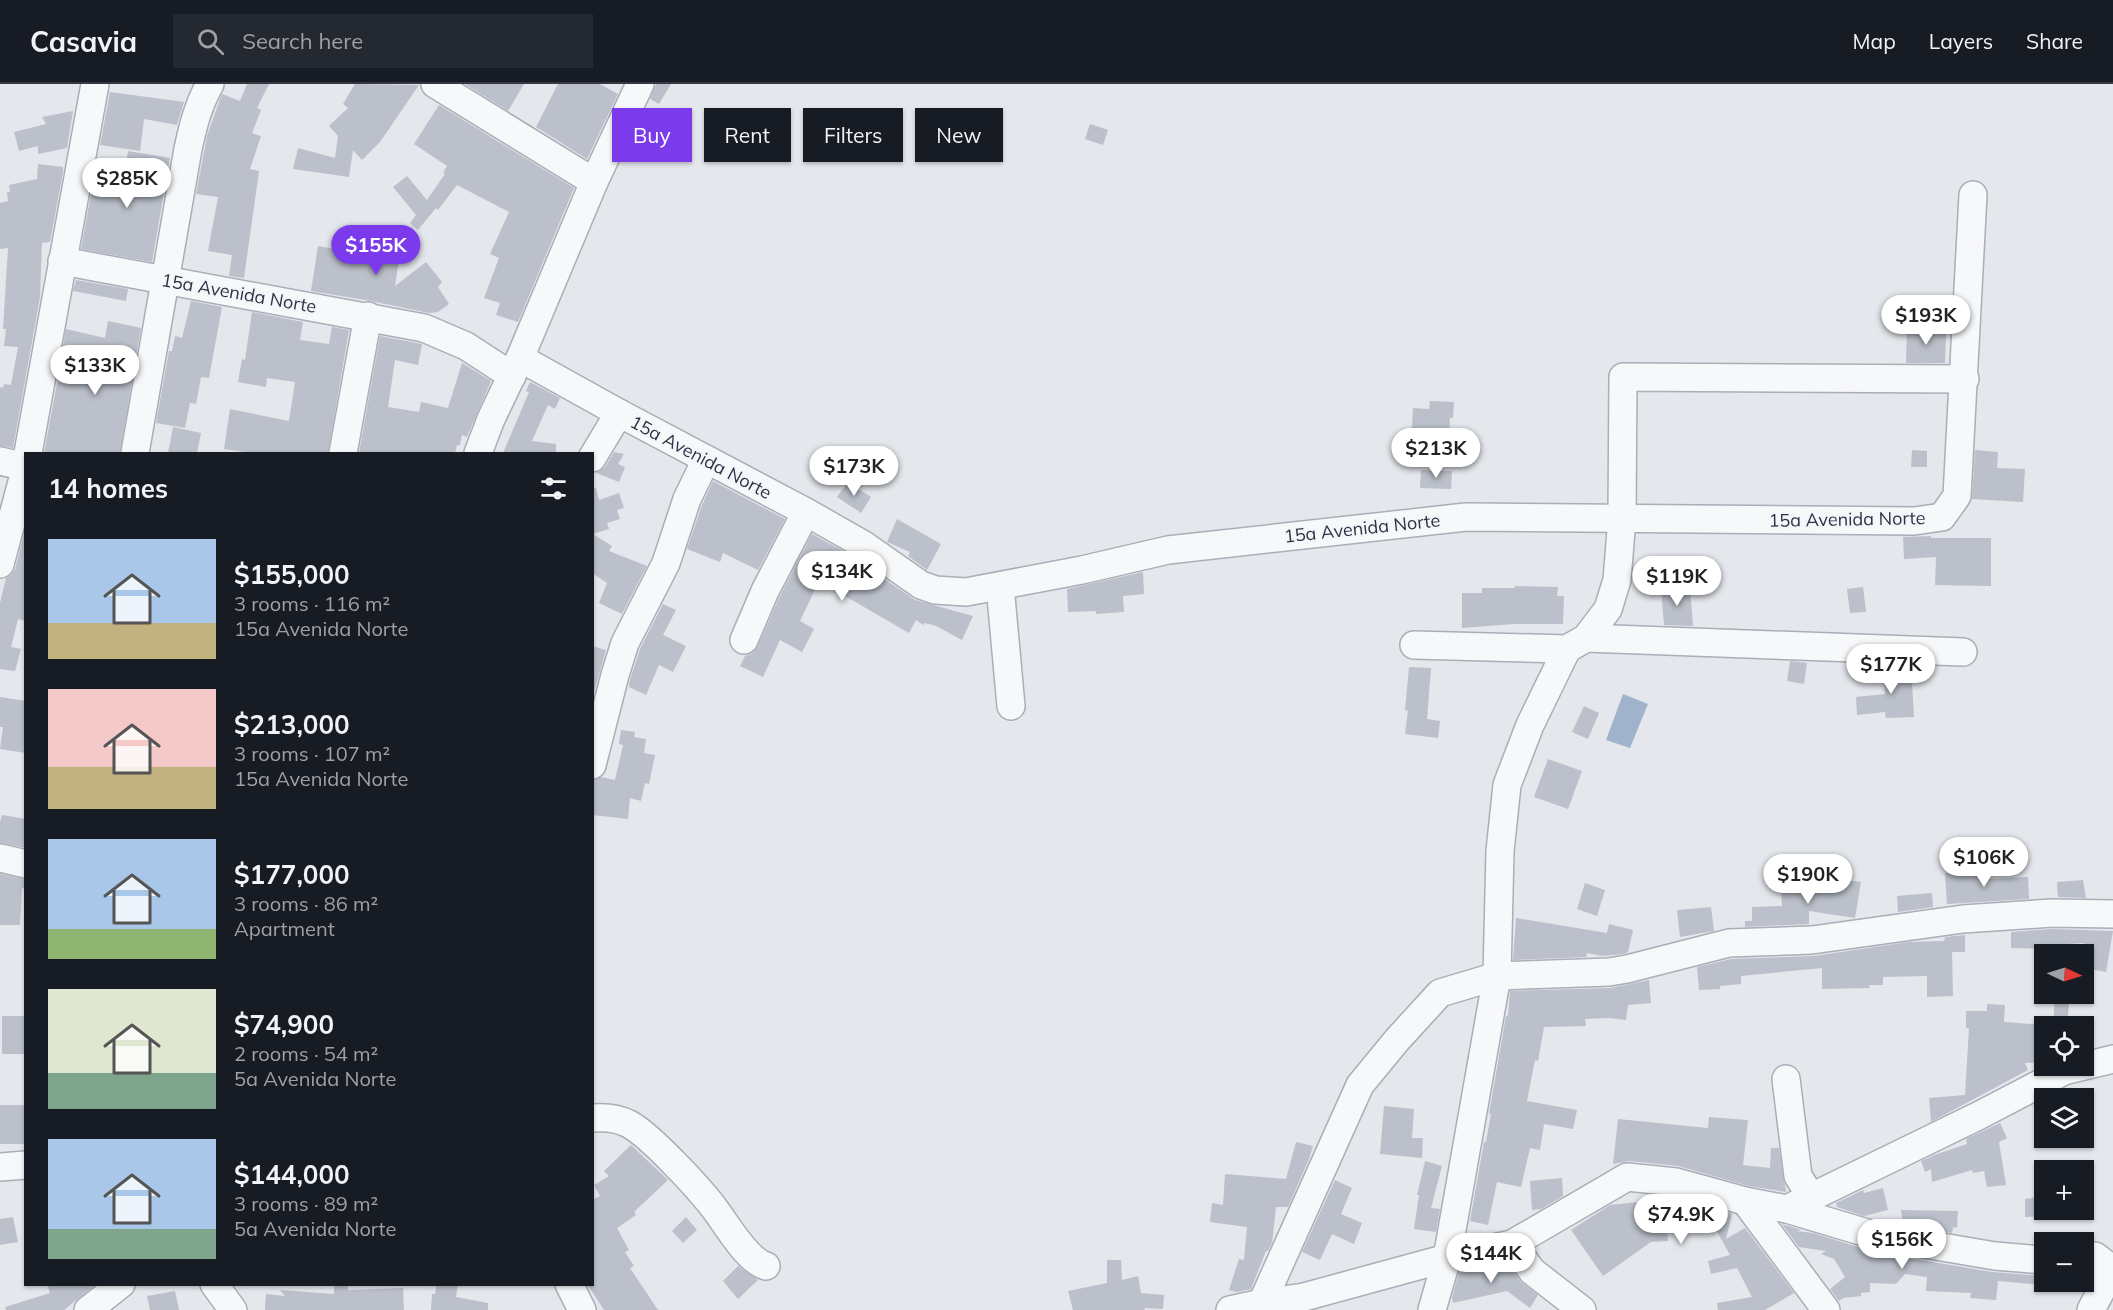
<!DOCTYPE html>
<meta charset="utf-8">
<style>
:root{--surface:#171b24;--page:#242831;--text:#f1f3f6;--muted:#9ea1a6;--line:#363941;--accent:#7c3aed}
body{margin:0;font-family:Mulish,sans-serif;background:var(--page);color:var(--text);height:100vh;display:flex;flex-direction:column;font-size:22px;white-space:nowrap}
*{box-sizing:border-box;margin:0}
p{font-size:20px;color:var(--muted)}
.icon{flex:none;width:33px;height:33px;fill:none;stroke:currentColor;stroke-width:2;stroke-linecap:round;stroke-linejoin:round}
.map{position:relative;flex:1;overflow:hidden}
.sheet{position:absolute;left:24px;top:368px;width:570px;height:834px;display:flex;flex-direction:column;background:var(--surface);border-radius:0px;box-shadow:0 2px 4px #0004}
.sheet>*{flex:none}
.top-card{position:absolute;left:612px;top:24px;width:570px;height:54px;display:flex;gap:12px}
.needle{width:39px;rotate:94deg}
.controls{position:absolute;left:2034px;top:860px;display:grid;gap:12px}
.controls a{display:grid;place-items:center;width:60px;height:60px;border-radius:0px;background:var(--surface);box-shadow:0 2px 4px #0004;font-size:30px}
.price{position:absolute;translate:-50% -51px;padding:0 14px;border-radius:21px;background:#fff;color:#222;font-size:20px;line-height:39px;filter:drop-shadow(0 2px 3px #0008)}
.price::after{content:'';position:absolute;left:50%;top:36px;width:18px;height:14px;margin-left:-9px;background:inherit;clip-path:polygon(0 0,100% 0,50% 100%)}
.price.current{background:var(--accent);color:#fff}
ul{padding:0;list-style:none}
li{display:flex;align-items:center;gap:18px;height:150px;padding:0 24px}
li span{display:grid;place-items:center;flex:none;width:168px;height:120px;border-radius:0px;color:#555}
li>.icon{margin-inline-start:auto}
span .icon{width:72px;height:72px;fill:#fffc;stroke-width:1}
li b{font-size:26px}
h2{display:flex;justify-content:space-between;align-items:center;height:72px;padding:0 24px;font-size:26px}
.pill{padding:0 21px;border-radius:0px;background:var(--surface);box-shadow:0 2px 4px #0004;font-size:21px;line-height:54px}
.pill.current{background:var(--accent);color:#fff}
header{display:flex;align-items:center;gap:36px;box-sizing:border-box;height:84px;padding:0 30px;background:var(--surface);border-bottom:2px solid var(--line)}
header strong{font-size:28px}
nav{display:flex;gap:33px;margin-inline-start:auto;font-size:21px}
.search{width:420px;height:54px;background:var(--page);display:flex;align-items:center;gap:15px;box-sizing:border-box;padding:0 21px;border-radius:0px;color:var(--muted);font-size:22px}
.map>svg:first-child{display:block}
.water{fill:#9fb4cc}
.building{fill:#bbc0ca}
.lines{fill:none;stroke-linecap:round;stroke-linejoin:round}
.minor-casing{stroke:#a9aeb7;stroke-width:30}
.minor{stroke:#f7f8fa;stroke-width:27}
.labels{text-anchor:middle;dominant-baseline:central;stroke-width:4.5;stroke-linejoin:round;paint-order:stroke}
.street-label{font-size:18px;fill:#2b3445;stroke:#f4f6f9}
</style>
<header>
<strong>Casavia</strong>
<div class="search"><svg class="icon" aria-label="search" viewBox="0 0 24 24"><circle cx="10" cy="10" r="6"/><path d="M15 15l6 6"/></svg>Search here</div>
<nav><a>Map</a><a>Layers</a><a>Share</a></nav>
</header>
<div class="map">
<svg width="2113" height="1226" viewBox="0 0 2113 1226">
<rect width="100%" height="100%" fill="#e4e7ec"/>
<polygon class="water" points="1623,610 1648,620 1630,664 1606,656"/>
<g class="building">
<polygon points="247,0 269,0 257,24 261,26 252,49 261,52 250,85 259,87 244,194 229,192 232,171 208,167 218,113 196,110 207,52 220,15 222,10 240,17"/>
<polygon points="355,0 419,1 380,58 362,76 353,66 349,93 293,85 298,64 335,74 338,52 329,42 348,24 343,20"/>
<polygon points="465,0 524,0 508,27"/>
<polygon points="558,0 600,0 618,10 587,75 536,43"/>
<polygon points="656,0 671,0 659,20 650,15"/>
<polygon points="110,8 184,18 177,41 144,35 140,67 100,61"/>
<polygon points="439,21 574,104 518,238 496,231 500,219 484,214 499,174 490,170 509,128 457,101 438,126 436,124 418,146 410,139 416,131 393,103 407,92 427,116 445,90 443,89 447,82 414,60"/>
<polygon points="73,27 67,64 38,70 38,62 19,67 14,48 46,40 42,33"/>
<polygon points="1090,40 1108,46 1103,61 1085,55"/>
<polygon points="128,67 170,74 152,178 81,165 95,88 124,93"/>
<polygon points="38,80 63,83 63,88 50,158 42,159 40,213 13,364 0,362 0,303 3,304 4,300 11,301 18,263 4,262 6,245 3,245 8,164 0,165 0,119 8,117 7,108 10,108 9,101 37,95"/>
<polygon points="376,145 394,146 393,174 399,175 395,202 426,178 442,198 438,203 449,220 438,228 429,229 371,217 311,207 318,162 335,165 336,157 375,164"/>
<polygon points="76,196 128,205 126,217 73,207"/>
<polygon points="191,217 222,223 209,294 201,293 196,320 190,319 185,344 156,339 169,267 172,267 175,252 182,254"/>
<polygon points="252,228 303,238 300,256 329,260 332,243 349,246 328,369 252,369 224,365 230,325 289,337 295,298 267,294 266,303 238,298 242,275 245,276"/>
<polygon points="108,237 141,244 120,369 44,369 58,294 103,301 110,273 63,262 66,245 105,254"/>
<polygon points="1907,245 1946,247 1945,279 1906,279"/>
<polygon points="380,252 422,260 418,281 395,276 388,323 419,328 421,318 448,324 462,279 491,297 467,353 462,351 460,361 457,361 455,369 359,369"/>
<polygon points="530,298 560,314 555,325 548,321 532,357 556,360 556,369 503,369 529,308 526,307"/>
<polygon points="1430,317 1454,318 1453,334 1450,334 1449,359 1424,359 1425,344 1412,344 1413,324 1429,325"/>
<polygon points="173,343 201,349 197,369 168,369"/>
<polygon points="1912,366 1927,367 1927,383 1911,383"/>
<polygon points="1975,366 1998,368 1997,384 2025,385 2023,418 1972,415"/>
<polygon points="614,368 624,370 618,380 625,383 619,398 596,389 605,383"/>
<polygon points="1421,386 1452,387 1451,405 1420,404"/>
<polygon points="713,397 785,435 758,486 723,469 720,478 687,465 702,421"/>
<polygon points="848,398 871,413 861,429 837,413"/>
<polygon points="596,404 599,416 619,409 624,424 617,426 620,435 607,439 609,445 593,450 612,462 609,467 647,482 622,530 599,519 607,499 592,489 592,405"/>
<polygon points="897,435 941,460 927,486 908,472 910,468 887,458"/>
<polygon points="24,450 26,537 18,535 11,563 21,565 15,587 0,585 0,519 6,494 11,491 15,485"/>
<polygon points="812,450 845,468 915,516 973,532 962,556 936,542 925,539 923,541 916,536 909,549 819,497 800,537 814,545 802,568 780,556 763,593 740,582 745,572 753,569 758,562 779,514"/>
<polygon points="1931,452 1931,454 1991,454 1991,502 1935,501 1936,473 1904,475 1903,453"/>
<polygon points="1143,488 1144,510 1123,512 1124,528 1096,530 1096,527 1068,528 1067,505"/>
<polygon points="1515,502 1558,503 1557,512 1564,512 1563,540 1514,540 1462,544 1462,509 1482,509 1482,504 1515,504"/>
<polygon points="1690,503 1693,542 1664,541 1661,505"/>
<polygon points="1863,503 1866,528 1850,529 1847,505"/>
<polygon points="663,520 676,526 663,551 686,562 673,588 659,581 646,611 629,603 630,596 640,565"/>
<polygon points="592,562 606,566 592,615"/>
<polygon points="1790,577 1807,579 1804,600 1787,597"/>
<polygon points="1911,582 1914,633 1886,634 1885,628 1857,631 1856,613 1885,610 1883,583"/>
<polygon points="1409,583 1431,584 1427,635 1440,637 1438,654 1405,650 1408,627 1405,626"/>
<polygon points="0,613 26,617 26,669 0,665 3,643 0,643"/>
<polygon points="1584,622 1599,629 1588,655 1572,648"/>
<polygon points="621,646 635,648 634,653 646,655 644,669 655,671 649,700 645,699 641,717 630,714 628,735 592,731 592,696 601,693 615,696 623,661 619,660"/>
<polygon points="1548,675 1582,687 1568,725 1534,713"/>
<polygon points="2,731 26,735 26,764 0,759 0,738"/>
<polygon points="1965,788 1965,791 1990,790 1990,795 2028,793 2029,815 1947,820 1945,789"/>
<polygon points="0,790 26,795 26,805 22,804 20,841 0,841"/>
<polygon points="1840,795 1861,798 1855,834 1809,827 1809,840 1745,843 1745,837 1752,837 1752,823 1782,822 1781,801 1839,804"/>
<polygon points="2083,796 2086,814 2058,813 2057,798"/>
<polygon points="1585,799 1605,806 1597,832 1577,825"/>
<polygon points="1932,809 1933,823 1898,828 1897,812"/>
<polygon points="1711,823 1714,847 1680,853 1677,826"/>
<polygon points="1516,834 1607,849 1609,840 1633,846 1628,868 1624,870 1602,872 1587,869 1586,873 1513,876"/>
<polygon points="2052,845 2113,847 2106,888 2084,884 2084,870 2082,870 2084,859 2048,861 2048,865 2011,864 2011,848"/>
<polygon points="1965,851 1965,868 1952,868 1953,912 1927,913 1927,892 1883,893 1883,901 1869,901 1870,904 1822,905 1822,884 1741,892 1741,900 1720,902 1720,905 1699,906 1697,883 1731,875 1814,872 1909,858 1944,857 1945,853"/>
<polygon points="1649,896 1651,919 1628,921 1626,936 1608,934 1585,935 1586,942 1544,943 1538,977 1535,976 1527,1017 1577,1026 1573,1045 1544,1040 1540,1066 1530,1064 1521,1103 1497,1098 1488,1141 1470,1137 1484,1058 1486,1058 1491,1030 1489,1030 1506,932 1508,932 1510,907 1610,904"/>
<polygon points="2055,909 2070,909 2067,942 2053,942"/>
<polygon points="1987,920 2005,921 2004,938 2044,941 2044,978 2025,979 2028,986 1931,1038 1929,1014 1965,1011 1969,944 1966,944 1966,927 1987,927"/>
<rect x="2" y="932" width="24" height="38"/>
<rect x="0" y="1021" width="26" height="39"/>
<polygon points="1384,1022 1414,1025 1412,1054 1423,1054 1422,1074 1380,1070"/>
<polygon points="1709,1033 1748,1036 1743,1081 1770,1084 1771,1064 1779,1064 1786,1108 1749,1102 1678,1082 1629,1077 1613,1080 1618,1035 1708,1044"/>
<polygon points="2000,1039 2007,1054 1999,1058 2006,1101 1987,1103 1984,1087 1973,1089 1972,1086 1932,1098 1931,1085 1925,1088 1921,1077 1937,1070 1967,1060 1966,1055"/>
<polygon points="1296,1058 1313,1062 1309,1075 1288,1123 1276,1123 1272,1159 1268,1167 1266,1167 1251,1205 1237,1208 1229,1206 1239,1175 1244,1176 1247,1143 1210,1138 1212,1119 1223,1121 1225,1090 1286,1095"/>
<polygon points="631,1061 668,1096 634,1128 636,1131 617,1144 629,1166 625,1168 634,1182 630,1184 658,1226 604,1226 587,1200 592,1200 592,1116 600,1112 594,1101 609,1092 604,1087"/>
<polygon points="1425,1077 1442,1082 1431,1124 1440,1125 1436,1148 1414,1145 1419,1111 1417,1111"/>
<polygon points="1562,1094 1563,1112 1541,1125 1532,1126 1530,1097"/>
<polygon points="1335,1096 1352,1104 1341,1130 1362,1139 1354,1160 1332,1150 1320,1176 1302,1168"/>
<polygon points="1883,1104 1888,1126 1864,1132 1837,1123 1836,1119 1861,1107 1863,1106 1864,1109"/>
<polygon points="2044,1112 2044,1132 2025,1133 2025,1115"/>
<polygon points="1676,1114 1732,1130 1726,1155 1745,1144 1794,1209 1765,1226 1718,1226 1717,1219 1752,1213 1737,1184 1711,1190 1708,1177 1730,1171 1715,1144 1666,1133 1668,1157 1651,1158 1603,1192 1571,1146 1610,1121"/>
<polygon points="1901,1126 1958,1127 1957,1144 1953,1143 1952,1149 1903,1140"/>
<polygon points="13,1133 18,1158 0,1161 0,1135"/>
<polygon points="686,1133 697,1146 683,1159 672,1147"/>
<polygon points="1782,1140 1802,1146 1796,1147 1813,1149 1874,1168 1992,1188 2043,1192 2042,1201 1998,1197 1996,1216 1970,1214 1971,1209 1926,1207 1927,1193 1905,1190 1896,1200 1870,1199 1870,1208 1861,1209 1861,1212 1843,1214 1839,1217 1830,1205 1845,1193 1834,1175 1821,1170 1826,1167 1799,1163"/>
<polygon points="1107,1176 1121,1176 1122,1196 1138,1192 1141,1209 1164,1211 1163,1225 1144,1224 1145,1226 1073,1226 1068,1207 1107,1199"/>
<polygon points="1506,1178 1520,1197 1538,1211 1530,1224 1507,1207 1453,1219 1452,1213 1459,1188"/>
<polygon points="738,1182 758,1196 738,1215 723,1197"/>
<polygon points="47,1200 96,1200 64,1226 6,1226 5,1223 50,1209"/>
<polygon points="334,1200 348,1200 348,1206 403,1204 404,1226 265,1226 266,1210 285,1212 280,1206 334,1210"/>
<polygon points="437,1200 458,1200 456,1213 488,1219 488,1226 431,1226 432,1210 435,1210"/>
<polygon points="175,1207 179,1226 150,1226 147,1212"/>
</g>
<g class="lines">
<g class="minor-casing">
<g id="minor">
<polyline points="435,0 594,98"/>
<polyline points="62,177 424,244 466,262 512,292"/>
<polyline points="520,274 619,329 806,428 864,461 921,501 935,506 966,508 1082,486 1168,466 1466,433 1914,437 1942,433 1957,412 1973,111"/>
<polyline points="28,369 95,0"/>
<path d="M135 369 188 65C193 42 198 21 210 0"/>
<polyline points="343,369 368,232"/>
<polyline points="478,369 491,335 520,274 594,98 640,0"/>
<polyline points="592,374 619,329"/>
<polyline points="0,377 26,383"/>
<polyline points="0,480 26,383"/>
<polyline points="1000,502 1011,622"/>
<polyline points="1586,554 1963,568"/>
<polyline points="744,556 765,507 806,428"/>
<polyline points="1414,561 1567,565"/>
<polyline points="592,681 615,591 625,559 666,479 687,415 706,376"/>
<polyline points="0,774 26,780"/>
<polyline points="1786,995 1798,1092 1811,1113"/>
<path d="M592 1034C605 1033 618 1034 629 1040 650 1051 702 1107 717 1128 728 1143 748 1177 766 1182"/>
<polyline points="0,1083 26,1081"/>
<polyline points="1745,1117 1826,1226"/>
<polyline points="1787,1125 1978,1032 2064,987 2113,975"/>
<polyline points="1512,1160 1532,1187 1582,1226"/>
<polyline points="2084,1173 2095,1172 2108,1182 2104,1201 2091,1226"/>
<polyline points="214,1200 233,1226"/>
<polyline points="569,1200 582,1226"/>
<polyline points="88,1226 121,1200"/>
<polyline points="1230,1226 1262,1219 1304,1213 1447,1174 1512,1160 1627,1093 1676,1098 1745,1117 1787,1125 1877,1152 1995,1172 2044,1176"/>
<polyline points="1261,1226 1262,1219 1360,1001 1397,956 1440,909 1497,892 1609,888 1627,885 1729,859 1812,856 1963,835 2052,829 2113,830"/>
<polyline points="1432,1226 1447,1174 1497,892 1500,767 1507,701 1530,641 1567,565 1586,554 1608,525 1617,496 1622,434 1623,293 1965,295"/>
</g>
</g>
<use href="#minor" class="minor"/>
</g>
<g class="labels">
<g class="street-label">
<text transform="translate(239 209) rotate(10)">15a Avenida Norte</text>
<text transform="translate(701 373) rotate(28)">15a Avenida Norte</text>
<text transform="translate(1847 435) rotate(-1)">15a Avenida Norte</text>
<text transform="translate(1362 444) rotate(-6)">15a Avenida Norte</text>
</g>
</g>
</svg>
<div class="controls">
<a><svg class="needle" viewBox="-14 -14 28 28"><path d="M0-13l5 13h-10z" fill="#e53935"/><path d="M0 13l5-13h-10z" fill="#9ea1a6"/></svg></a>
<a><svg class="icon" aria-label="locate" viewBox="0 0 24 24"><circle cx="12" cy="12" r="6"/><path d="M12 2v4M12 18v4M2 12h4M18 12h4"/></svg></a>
<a><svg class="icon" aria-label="layers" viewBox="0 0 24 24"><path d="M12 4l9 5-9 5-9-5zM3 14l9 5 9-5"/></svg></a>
<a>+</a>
<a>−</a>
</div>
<b class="price" style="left:127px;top:125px">$285K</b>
<b class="price current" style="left:376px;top:192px">$155K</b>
<b class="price" style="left:1926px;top:262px">$193K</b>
<b class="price" style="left:95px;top:312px">$133K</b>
<b class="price" style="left:1436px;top:395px">$213K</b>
<b class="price" style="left:854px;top:413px">$173K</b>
<b class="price" style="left:842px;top:518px">$134K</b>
<b class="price" style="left:1677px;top:523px">$119K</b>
<b class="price" style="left:1891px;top:611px">$177K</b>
<b class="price" style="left:1984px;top:804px">$106K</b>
<b class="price" style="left:1808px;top:821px">$190K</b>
<b class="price" style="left:1681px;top:1161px">$74.9K</b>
<b class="price" style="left:1902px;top:1186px">$156K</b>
<b class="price" style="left:1491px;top:1200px">$144K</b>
<div class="top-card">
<a class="pill current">Buy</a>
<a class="pill">Rent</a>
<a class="pill">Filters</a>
<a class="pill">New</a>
</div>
<section class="sheet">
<h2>14 homes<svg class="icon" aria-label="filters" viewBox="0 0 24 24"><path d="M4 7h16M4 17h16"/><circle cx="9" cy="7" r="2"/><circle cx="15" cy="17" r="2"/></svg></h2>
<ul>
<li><span style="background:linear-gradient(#a9c7e8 70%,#c2b280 0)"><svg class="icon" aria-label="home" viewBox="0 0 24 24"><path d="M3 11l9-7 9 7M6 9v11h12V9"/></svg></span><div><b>$155,000</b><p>3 rooms · 116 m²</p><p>15a Avenida Norte</p></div></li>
<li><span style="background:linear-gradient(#f6c9c9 65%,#c2b280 0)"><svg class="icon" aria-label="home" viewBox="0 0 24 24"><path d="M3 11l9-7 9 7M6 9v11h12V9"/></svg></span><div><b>$213,000</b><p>3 rooms · 107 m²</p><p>15a Avenida Norte</p></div></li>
<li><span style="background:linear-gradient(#a9c7e8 75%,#8fb573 0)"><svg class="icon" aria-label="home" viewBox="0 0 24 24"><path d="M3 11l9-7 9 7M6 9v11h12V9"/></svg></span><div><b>$177,000</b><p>3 rooms · 86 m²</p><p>Apartment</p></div></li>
<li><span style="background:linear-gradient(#dfe7d0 70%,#7fa58c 0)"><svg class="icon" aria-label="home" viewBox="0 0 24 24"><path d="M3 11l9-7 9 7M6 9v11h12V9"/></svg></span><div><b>$74,900</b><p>2 rooms · 54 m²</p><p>5a Avenida Norte</p></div></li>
<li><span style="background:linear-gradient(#a9c7e8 75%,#7fa58c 0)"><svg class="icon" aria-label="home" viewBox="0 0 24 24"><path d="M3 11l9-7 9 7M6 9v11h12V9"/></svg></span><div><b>$144,000</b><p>3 rooms · 89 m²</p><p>5a Avenida Norte</p></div></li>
</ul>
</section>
</div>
